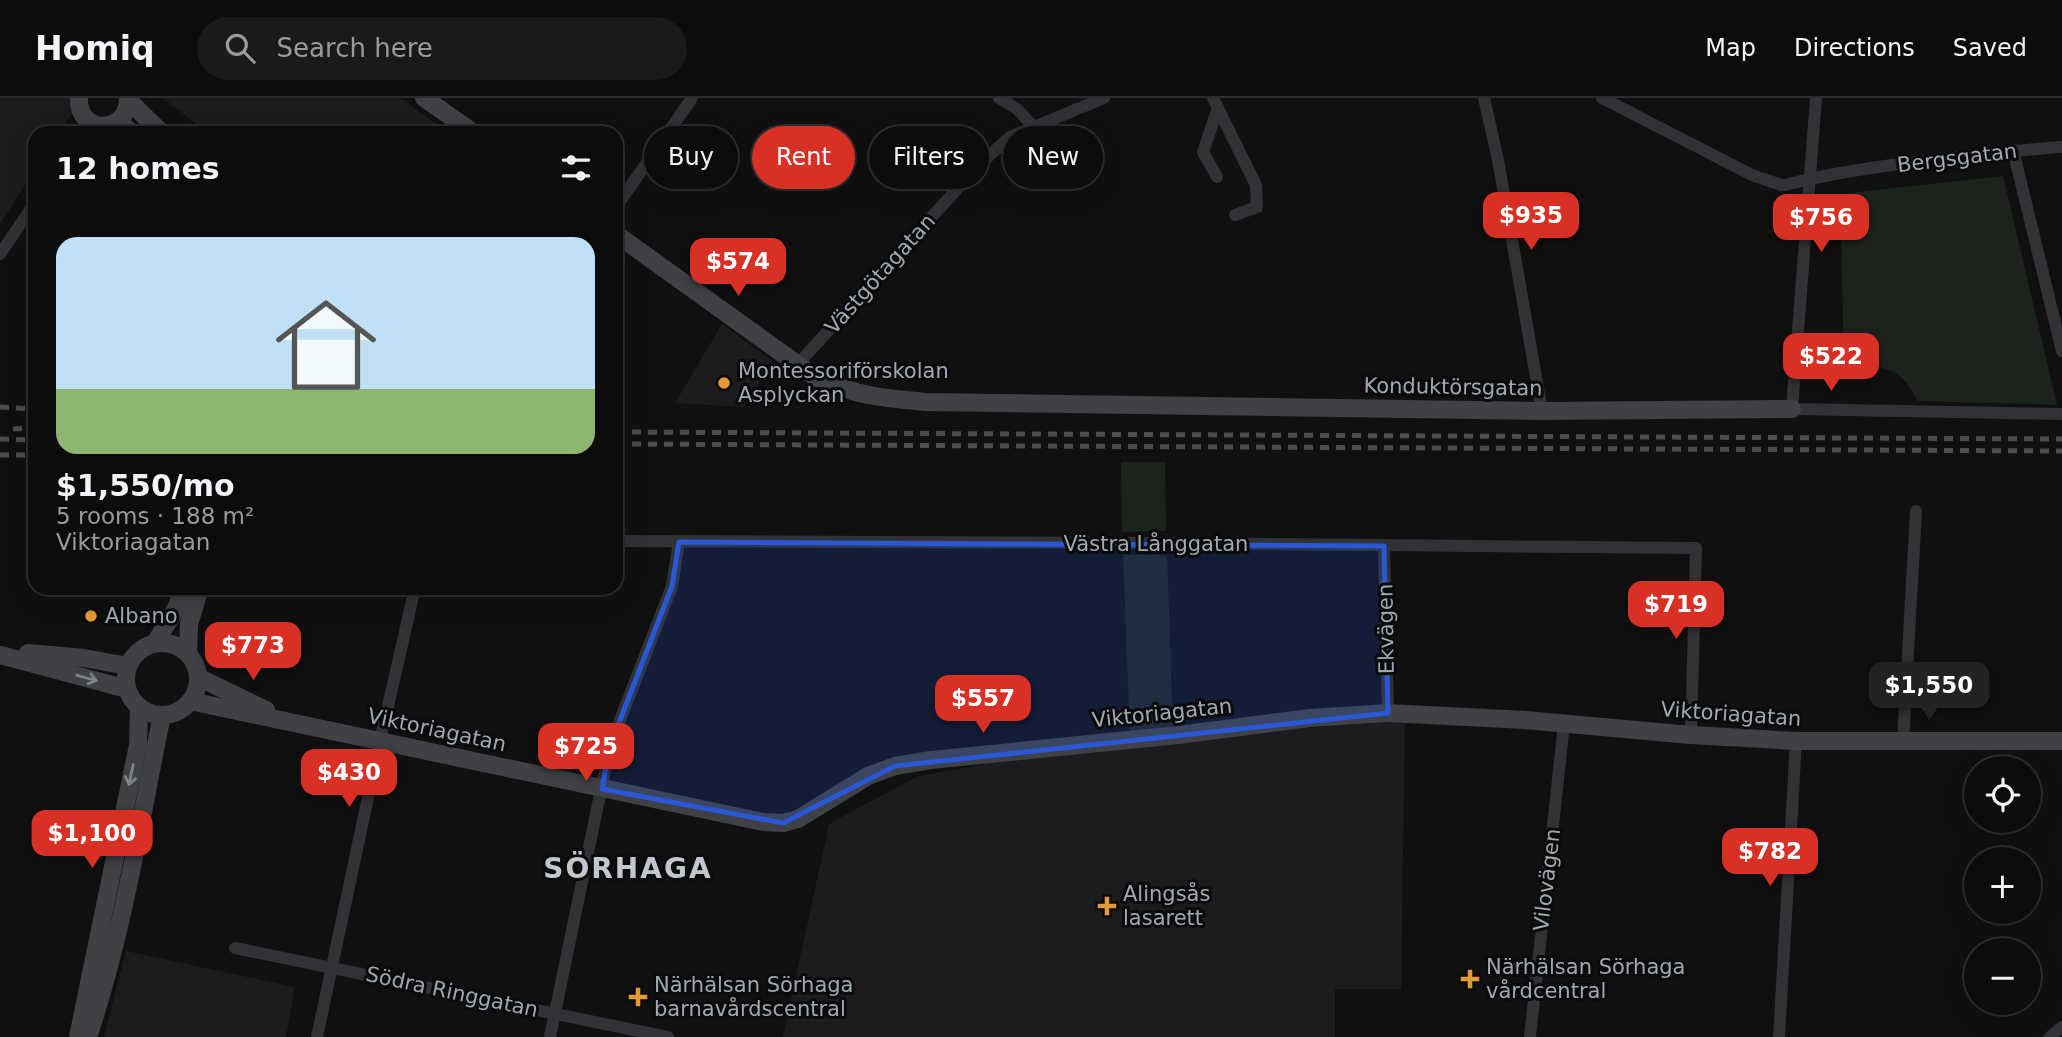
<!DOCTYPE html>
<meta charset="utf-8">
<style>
:root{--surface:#0c0c0d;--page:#1a1a1b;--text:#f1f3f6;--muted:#9a9b9d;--line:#2c2c2e;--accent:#d93025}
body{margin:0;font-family:"DejaVu Sans",sans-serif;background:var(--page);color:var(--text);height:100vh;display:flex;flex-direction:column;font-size:26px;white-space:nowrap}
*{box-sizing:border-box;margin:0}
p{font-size:23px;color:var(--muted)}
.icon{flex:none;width:38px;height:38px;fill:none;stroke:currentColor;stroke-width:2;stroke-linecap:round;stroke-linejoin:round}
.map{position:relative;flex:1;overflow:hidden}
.drawer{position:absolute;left:28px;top:28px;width:595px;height:469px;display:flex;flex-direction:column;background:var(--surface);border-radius:21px;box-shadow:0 7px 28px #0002,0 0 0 2px var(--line)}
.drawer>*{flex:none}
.top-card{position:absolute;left:644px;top:28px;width:665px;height:63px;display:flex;gap:14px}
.tools{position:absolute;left:1964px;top:658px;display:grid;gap:14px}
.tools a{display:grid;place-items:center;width:77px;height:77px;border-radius:50%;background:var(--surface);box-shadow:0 7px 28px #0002,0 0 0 2px var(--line);font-size:35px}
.price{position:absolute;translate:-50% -60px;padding:0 16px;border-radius:14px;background:var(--accent);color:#fff;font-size:23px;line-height:46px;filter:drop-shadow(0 2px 4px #0008)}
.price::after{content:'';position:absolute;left:50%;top:42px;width:21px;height:16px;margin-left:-10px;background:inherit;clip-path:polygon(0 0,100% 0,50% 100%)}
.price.active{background:#222;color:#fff}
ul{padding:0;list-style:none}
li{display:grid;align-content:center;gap:14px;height:371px;padding:0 28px}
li+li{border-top:2px solid var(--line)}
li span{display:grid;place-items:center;height:217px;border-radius:21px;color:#555}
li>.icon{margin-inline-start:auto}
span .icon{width:126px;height:126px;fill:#fffc;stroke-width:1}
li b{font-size:30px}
h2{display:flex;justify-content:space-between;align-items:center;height:84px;padding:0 28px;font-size:30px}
.pill{padding:0 24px;border-radius:32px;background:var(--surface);box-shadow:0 7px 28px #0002,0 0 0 2px var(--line);font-size:24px;line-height:63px}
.pill.active{background:var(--accent);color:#fff}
header{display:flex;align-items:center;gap:42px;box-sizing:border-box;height:98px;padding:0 35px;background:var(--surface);border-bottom:2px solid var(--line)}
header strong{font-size:33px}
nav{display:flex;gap:38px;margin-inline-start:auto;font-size:24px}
.search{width:490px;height:63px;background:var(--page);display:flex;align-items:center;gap:18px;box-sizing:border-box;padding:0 24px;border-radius:38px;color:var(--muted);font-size:26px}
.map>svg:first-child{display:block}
.built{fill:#1c1c1e}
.green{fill:#1c231d}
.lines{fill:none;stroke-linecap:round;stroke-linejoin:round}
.street{stroke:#313235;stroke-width:12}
.secondary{stroke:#3f4145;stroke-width:18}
.rail{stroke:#4a4c50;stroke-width:5;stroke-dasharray:9 7;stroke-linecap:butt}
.oneway{stroke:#7f848b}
.marked{fill:#2a57d4;fill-opacity:0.2;stroke:#2a57d4;stroke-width:5;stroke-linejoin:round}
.poi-dot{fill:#e29937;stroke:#0b0b0c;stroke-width:2.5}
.labels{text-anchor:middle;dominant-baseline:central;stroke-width:6;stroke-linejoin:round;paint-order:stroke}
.street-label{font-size:21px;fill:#a2a8b1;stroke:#0b0b0c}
.poi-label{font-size:21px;fill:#a2a8b1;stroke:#0b0b0c;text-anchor:start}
.district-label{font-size:28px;font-weight:bold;letter-spacing:2px;fill:#c2c6cd;stroke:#0b0b0c}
</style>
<header>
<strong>Homiq</strong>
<div class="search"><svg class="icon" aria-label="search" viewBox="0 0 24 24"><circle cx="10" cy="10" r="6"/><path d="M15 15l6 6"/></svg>Search here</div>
<nav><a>Map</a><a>Directions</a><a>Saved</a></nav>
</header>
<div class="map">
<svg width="2062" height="939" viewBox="0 0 2062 939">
<rect width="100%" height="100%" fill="#101011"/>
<g class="built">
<polygon points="0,0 82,0 59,35 35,35 35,72 0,126"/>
<polygon points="163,0 400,0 449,35 208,35"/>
<polygon points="722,226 774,264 744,309 675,305"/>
<polygon points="1405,623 1401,891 1335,891 1335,939 783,939 829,726 918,678 1096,647 1189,638"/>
<polygon points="126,853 295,889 286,939 104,939"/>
</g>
<g class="green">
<path d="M2003 78 2057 307 1918 303C1914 297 1911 289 1906 284 1892 267 1864 266 1844 264L1840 96Z"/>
<polygon points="1121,364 1165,364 1166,433 1122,434"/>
<polygon points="1123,457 1167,457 1173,632 1130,636"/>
</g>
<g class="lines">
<g class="street">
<polyline points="999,0 1017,11 1034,29"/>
<polyline points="1213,0 1256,87 1257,109 1235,117"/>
<polyline points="1484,0 1498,62 1542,313"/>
<path d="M1602 0 1752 77 1781 87H1785C1831 75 1876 69 1923 63 1969 58 2015 52 2062 49"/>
<polyline points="1816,0 1792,311 2062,316"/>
<polyline points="2013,52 2062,253"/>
<polyline points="1217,79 1203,54 1218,10"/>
<polyline points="616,109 692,0"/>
<polyline points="0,156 35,105"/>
<polyline points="798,266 979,67 1010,39 1104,0"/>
<polyline points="616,443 1166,445 1696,450 1691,637"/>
<polyline points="1384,448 1388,615"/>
<polyline points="1903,643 1916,413"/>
<polyline points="235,850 668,939"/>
<polyline points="317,939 380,643 415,490"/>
<polyline points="550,939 610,648 672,488 679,444"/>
<polyline points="1530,939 1564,626"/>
<polyline points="1779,939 1796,643"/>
<polyline points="2050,939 2062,929"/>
</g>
<g class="secondary">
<path d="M79 0C77 36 128 38 128 0"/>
<polyline points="424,0 474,35"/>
<polyline points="128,2 162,35"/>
<polyline points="117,24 133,35"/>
<path d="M616 136 815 279C856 298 882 300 926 304L1542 313 1792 311"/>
<circle cx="162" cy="581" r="36"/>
<polyline points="154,546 172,518 185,490"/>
<polyline points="28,555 84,560 128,568"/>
<polyline points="188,556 189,526 200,490"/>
<polyline points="0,557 127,591"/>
<polyline points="198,579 266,612"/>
<polyline points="190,603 763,724 783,725 798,721 868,678 895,668 931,662 1178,637 1310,620 1388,615 1525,622 1691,637 1796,643 2062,643"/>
<polyline points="78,939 138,647 139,609"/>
<path d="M88 939C123 835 140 725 162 617"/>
</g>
<g class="rail">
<polyline points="0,309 35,311"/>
<polyline points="13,331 35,330"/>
<polyline points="616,334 2062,341"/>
<polyline points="0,341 35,342"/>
<polyline points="616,346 2062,353"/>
<polyline points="0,357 35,357"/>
</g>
</g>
<defs><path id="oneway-shaft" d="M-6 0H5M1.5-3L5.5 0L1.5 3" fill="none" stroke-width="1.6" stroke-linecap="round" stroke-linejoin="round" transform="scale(1.75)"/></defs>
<g class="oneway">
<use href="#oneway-shaft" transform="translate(87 580) rotate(15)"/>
<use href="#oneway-shaft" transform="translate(131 677) rotate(102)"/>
</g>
<path class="marked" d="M679 444 1384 448 1388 615 895 668 783 725 602 691 610 648 672 488Z"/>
<g class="poi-dot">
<circle cx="724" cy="285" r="7"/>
<circle cx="91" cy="518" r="7"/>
<path d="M1103.5 797.5h7v7h7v7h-7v7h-7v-7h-7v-7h7z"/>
<path d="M1466.5 870.5h7v7h7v7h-7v7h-7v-7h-7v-7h7z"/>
<path d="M634.5 888.5h7v7h7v7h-7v7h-7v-7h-7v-7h7z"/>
</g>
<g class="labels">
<g class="street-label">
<text transform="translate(1957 60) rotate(-7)">Bergsgatan</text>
<text transform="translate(880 176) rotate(-48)">Västgötagatan</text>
<text transform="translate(1453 289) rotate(1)">Konduktörsgatan</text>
<text x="1156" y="446">Västra Långgatan</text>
<text transform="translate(1386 531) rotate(-91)">Ekvägen</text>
<text transform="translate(1162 615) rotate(-6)">Viktoriagatan</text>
<text transform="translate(1731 616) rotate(4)">Viktoriagatan</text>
<text transform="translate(437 632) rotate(12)">Viktoriagatan</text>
<text transform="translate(1547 782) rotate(-83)">Vilovägen</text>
<text transform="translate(452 894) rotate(12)">Södra Ringgatan</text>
</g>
<g class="poi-label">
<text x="738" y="273">Montessoriförskolan<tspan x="738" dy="24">Asplyckan</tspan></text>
<text x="105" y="518">Albano</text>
<text x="1123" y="796">Alingsås<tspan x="1123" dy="24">lasarett</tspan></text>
<text x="1486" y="869">Närhälsan Sörhaga<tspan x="1486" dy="24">vårdcentral</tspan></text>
<text x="654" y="887">Närhälsan Sörhaga<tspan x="654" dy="24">barnavårdscentral</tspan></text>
</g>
<g class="district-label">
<text x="628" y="770">SÖRHAGA</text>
</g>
</g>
</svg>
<div class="tools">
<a><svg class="icon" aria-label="locate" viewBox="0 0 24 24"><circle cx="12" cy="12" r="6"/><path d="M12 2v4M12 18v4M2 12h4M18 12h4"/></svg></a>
<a>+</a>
<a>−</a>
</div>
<b class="price" style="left:1531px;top:154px">$935</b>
<b class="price" style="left:1821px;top:156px">$756</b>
<b class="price" style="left:738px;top:200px">$574</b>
<b class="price" style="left:1831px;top:295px">$522</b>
<b class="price" style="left:1676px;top:543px">$719</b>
<b class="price" style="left:253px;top:584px">$773</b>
<b class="price active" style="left:1929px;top:624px">$1,550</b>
<b class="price" style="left:983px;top:637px">$557</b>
<b class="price" style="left:586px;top:685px">$725</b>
<b class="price" style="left:349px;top:711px">$430</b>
<b class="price" style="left:92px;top:772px">$1,100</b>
<b class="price" style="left:1770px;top:790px">$782</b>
<div class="top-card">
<a class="pill">Buy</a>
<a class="pill active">Rent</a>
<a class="pill">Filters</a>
<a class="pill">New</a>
</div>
<section class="drawer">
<h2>12 homes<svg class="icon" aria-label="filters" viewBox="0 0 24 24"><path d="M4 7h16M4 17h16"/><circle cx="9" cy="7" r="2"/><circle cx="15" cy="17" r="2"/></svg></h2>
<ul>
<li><span style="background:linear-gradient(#bfe0f5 70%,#8fb573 0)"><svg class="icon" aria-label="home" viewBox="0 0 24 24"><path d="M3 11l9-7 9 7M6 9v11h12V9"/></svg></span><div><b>$1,550/mo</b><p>5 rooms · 188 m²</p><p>Viktoriagatan</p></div></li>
</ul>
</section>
</div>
